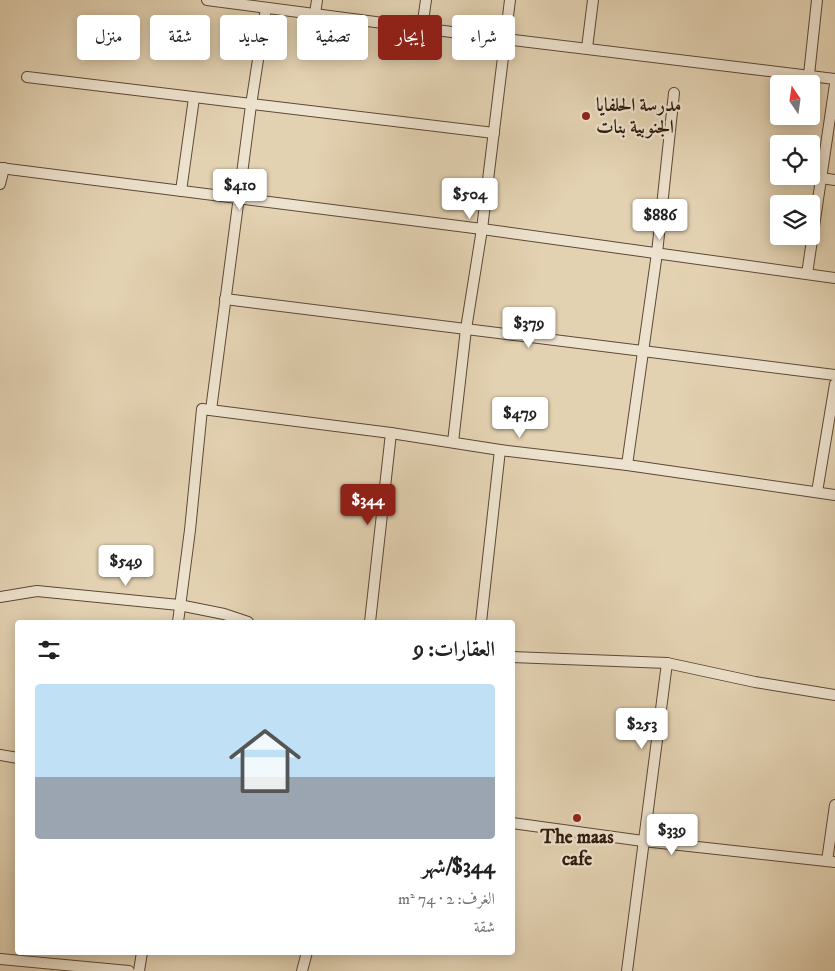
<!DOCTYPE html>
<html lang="ar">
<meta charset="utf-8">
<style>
:root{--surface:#fff;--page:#f6f6f6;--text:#222;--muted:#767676;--accent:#8f2418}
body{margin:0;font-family:"IM FELL DW Pica",Amiri,serif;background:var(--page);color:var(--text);direction:rtl;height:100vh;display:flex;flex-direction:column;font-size:19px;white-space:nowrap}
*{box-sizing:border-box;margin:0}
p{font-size:16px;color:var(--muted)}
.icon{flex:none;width:28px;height:28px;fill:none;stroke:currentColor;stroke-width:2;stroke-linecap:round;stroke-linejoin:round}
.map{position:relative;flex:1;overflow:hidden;direction:ltr}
.side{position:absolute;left:15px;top:620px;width:500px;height:335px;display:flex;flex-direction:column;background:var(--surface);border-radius:5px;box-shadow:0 2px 12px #0003;direction:rtl}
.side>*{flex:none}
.guide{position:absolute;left:15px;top:15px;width:500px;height:45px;direction:rtl;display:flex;gap:10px}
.needle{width:32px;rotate:347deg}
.fabs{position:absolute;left:770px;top:75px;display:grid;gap:10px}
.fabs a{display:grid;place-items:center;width:50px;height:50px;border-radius:5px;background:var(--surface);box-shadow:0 2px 12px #0003;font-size:25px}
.price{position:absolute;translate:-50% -42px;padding:0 11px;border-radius:5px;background:#fff;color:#222;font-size:16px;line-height:32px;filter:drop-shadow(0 1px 2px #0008)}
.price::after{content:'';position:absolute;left:50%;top:30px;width:15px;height:11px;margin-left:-8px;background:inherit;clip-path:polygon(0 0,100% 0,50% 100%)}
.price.on{background:var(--accent);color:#fff}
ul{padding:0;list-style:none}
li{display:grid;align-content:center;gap:10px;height:265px;padding:0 20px}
li span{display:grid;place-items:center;height:155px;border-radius:5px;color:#555}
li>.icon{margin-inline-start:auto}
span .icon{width:90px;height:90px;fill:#fffc;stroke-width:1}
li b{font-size:21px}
h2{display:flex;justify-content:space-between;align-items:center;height:60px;padding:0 20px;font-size:21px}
.pill{padding:0 18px;border-radius:5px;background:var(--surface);box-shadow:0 2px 12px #0003;font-size:18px;line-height:45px}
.pill.on{background:var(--accent);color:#fff}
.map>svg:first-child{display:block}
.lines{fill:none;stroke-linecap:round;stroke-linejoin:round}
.minor-casing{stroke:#5d4837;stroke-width:12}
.minor{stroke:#ede2cd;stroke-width:10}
.poi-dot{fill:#8f2418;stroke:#ede2cd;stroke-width:2}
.labels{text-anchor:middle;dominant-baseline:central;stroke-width:4.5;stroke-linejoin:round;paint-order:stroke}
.poi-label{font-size:19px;font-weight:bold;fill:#301a0e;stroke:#ede2cd;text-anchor:start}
</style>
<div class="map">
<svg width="835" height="971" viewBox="0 0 835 971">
<rect width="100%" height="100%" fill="#e3d2b2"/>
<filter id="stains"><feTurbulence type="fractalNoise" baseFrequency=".004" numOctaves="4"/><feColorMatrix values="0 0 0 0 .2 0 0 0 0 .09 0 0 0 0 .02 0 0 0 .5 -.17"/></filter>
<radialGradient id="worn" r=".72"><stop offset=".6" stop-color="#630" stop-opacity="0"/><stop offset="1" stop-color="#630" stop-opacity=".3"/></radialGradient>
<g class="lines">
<g class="minor-casing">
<g id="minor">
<polyline points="207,0 505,39 835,79"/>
<polyline points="315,14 317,0"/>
<polyline points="422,28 426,0"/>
<polyline points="587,48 593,0"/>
<polyline points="809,75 817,0"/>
<polyline points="27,77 494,133"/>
<polyline points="0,168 482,229 835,278"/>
<polyline points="821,178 835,180"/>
<polyline points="0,184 4,168"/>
<polyline points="181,191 194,98"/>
<polyline points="807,274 835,84"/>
<polyline points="225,299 835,375"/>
<polyline points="211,410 251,105 266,8"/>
<polyline points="453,442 466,329 482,229 510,0"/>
<polyline points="627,465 657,253 674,93"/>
<polyline points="817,492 835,384"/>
<polyline points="0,597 37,591 179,605 224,614 248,622"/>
<polyline points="178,622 190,530 202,409 391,433 500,450 627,465 835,495"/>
<polyline points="370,622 391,433"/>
<polyline points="481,622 500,450"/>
<polyline points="512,657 667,663 755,682 835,695"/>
<polyline points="0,755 18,758"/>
<polyline points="512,823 643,841 835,862"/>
<polyline points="827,861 835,805"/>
<polyline points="0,959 129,971"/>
<polyline points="139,971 142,952"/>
<polyline points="302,971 307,952"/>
<polyline points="627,971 667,663"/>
</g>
</g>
<use href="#minor" class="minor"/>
</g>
<g class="poi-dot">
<circle cx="586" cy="116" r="5"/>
<circle cx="577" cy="818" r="5"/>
</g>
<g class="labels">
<g class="poi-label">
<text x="596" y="105">مدرسة الحلفايا<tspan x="596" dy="22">الجنوبية بنات</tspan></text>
<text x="577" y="837" text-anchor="middle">The maas<tspan x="577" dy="22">cafe</tspan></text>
</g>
</g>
<rect width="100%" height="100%" filter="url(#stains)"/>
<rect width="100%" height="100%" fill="url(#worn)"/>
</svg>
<div class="fabs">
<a><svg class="needle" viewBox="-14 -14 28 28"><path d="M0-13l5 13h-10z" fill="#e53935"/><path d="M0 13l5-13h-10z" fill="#767676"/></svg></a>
<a><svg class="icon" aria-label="locate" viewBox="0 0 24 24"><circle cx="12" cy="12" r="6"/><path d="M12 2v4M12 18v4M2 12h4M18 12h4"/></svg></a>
<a><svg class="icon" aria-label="layers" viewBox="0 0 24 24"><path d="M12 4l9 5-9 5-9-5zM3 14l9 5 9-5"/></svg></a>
</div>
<b class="price" style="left:240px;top:211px">$410</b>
<b class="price" style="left:470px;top:220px">$504</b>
<b class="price" style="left:660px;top:241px">$886</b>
<b class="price" style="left:529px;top:349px">$379</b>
<b class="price" style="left:520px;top:439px">$479</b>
<b class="price on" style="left:368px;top:526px">$344</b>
<b class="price" style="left:126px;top:587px">$549</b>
<b class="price" style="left:642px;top:750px">$253</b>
<b class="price" style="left:672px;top:856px">$339</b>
<div class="guide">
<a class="pill">شراء</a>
<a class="pill on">إيجار</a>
<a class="pill">تصفية</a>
<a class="pill">جديد</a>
<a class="pill">شقة</a>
<a class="pill">منزل</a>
</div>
<section class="side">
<h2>العقارات: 9<svg class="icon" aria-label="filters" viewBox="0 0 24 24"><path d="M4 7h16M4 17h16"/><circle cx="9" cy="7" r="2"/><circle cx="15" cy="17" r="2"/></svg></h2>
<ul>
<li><span style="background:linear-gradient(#bfe0f5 60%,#9aa5b1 0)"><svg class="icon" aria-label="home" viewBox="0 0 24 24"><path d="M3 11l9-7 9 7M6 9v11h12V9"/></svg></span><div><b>$344/شهر</b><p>الغرف: 2 · 74 m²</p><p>شقة</p></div></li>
</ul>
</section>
</div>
